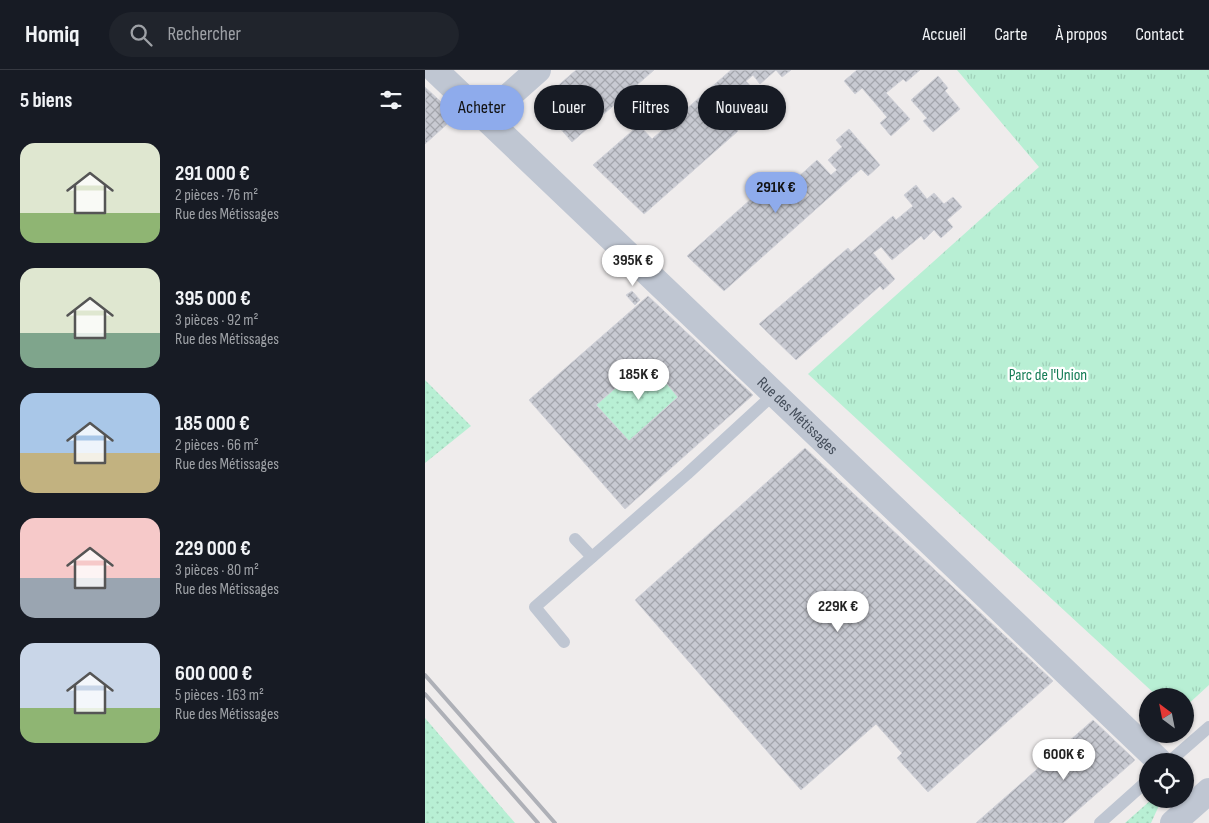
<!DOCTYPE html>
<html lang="fr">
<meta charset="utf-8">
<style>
:root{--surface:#171b24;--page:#20242c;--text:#f1f3f6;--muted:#9ea1a6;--line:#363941;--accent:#8eabec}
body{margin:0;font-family:"Sofia Sans Condensed",sans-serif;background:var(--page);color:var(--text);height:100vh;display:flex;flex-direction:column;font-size:19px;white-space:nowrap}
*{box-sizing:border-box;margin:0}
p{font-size:16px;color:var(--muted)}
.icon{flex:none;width:28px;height:28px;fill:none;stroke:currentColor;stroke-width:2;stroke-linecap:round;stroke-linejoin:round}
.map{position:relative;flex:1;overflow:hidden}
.side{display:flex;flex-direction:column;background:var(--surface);width:425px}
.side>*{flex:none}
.banner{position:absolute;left:15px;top:15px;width:475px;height:45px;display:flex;gap:10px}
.needle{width:32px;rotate:328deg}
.controls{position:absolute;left:714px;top:618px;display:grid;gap:10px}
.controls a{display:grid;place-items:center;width:55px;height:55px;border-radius:50%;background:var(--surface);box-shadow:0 1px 4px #0004;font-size:25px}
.price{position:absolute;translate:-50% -42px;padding:0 11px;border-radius:18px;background:#fff;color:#222;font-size:16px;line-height:32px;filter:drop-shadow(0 1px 2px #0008)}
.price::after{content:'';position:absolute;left:50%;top:30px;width:15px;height:11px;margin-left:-8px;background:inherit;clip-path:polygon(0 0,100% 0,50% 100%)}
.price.selected{background:var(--accent);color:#111}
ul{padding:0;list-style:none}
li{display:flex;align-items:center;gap:15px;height:125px;padding:0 20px}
li span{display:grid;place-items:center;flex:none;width:140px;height:100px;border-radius:15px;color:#555}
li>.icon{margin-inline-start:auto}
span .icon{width:60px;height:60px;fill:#fffc;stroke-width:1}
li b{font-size:21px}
h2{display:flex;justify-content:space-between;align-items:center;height:60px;padding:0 20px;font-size:21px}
.pill{padding:0 18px;border-radius:22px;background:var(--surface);box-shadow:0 1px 4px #0004;font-size:18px;line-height:45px}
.pill.selected{background:var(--accent);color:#111}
header{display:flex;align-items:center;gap:30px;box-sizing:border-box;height:70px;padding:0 25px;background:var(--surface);border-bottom:1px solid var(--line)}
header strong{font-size:24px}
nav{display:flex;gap:28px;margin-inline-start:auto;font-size:18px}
.search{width:350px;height:45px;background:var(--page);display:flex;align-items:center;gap:12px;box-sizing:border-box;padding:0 18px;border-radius:28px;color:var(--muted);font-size:19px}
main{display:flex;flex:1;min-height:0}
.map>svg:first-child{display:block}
.grass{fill:url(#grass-dots)}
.park{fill:url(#park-tufts)}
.building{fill:url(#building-cross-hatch);stroke:#d0d1d8;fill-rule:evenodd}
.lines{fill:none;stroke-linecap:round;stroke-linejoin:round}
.service{stroke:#bfc6d2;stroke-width:12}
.minor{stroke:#bfc6d2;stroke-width:26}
.rail{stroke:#aeb0b7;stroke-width:4}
.labels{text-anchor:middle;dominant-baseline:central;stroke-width:4.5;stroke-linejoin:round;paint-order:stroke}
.park-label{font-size:16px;fill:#147c55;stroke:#fff}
.street-label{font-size:16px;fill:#444d5a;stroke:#fff}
</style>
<header>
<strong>Homiq</strong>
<div class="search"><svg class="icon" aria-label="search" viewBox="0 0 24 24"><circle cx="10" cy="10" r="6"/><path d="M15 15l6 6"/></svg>Rechercher</div>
<nav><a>Accueil</a><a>Carte</a><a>À propos</a><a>Contact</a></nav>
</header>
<main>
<section class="side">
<h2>5 biens<svg class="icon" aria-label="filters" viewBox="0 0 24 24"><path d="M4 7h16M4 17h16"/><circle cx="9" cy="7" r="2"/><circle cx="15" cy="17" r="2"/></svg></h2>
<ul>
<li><span style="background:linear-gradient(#dfe7d0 70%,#8fb573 0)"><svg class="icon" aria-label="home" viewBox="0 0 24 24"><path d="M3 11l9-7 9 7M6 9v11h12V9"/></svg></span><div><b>291 000 €</b><p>2 pièces · 76 m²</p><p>Rue des Métissages</p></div></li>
<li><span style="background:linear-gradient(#dfe7d0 65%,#7fa58c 0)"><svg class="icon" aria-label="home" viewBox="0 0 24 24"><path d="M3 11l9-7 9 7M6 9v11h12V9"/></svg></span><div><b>395 000 €</b><p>3 pièces · 92 m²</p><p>Rue des Métissages</p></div></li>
<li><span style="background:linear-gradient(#a9c7e8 60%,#c2b280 0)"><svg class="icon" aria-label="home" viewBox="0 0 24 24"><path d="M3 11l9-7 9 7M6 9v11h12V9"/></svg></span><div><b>185 000 €</b><p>2 pièces · 66 m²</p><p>Rue des Métissages</p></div></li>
<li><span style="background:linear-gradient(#f6c9c9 60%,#9aa5b1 0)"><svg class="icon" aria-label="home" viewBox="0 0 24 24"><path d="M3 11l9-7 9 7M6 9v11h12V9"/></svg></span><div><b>229 000 €</b><p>3 pièces · 80 m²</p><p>Rue des Métissages</p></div></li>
<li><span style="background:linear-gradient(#c9d6e8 65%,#8fb573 0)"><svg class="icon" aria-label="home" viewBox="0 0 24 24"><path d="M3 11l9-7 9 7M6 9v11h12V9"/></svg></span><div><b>600 000 €</b><p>5 pièces · 163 m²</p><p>Rue des Métissages</p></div></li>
</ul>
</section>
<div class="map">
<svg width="784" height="753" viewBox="0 0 784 753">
<defs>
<pattern id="grass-dots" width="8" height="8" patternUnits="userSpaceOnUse" patternTransform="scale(1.25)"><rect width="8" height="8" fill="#b8efd4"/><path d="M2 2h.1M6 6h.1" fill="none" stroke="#9fcfb8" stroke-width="1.8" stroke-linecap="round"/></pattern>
<pattern id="park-tufts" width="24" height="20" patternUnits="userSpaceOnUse" patternTransform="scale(1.25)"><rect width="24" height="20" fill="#b8efd4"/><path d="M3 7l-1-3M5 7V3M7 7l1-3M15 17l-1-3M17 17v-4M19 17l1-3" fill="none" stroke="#9fcfb8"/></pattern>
<pattern id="building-cross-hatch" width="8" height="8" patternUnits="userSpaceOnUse" patternTransform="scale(1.25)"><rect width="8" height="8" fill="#c8cad2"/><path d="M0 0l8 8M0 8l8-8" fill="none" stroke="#a4a6ad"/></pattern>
</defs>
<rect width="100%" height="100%" fill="#efecec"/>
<g class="grass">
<polygon points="212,299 225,313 237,308 253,327 204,371 171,335"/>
<polygon points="0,310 46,356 0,393"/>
<polygon points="0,648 90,753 0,753"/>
<polygon points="727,729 737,729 726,753 700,753"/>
</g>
<polygon class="park" points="532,0 784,0 784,615 760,637 760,626 732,626 383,304 614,97"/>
<g class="building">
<polygon points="151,0 229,0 147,72 113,33"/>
<polygon points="306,0 351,0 335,14 328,5 321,11 335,27 313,46 299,30 292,36 313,61 219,144 168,95 214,55 227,69"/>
<polygon points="351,0 366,0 357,7"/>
<polygon points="432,0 495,0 481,12 478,9 461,23 485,49 466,66 455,53 462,47 437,18 430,24 419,11"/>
<polygon points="513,6 523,18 520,21 535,39 508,62 498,51 502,48 486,30"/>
<polygon points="0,17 31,46 0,74"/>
<polygon points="424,59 455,95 443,106 436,99 299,221 262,186 353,105 377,131 384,125 370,110 392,90 406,105 412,100 403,90 417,77 411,70"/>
<polygon points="491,115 502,129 509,123 519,134 528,127 537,137 522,150 528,157 516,168 509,160 499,170 496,166 467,190 456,177 448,183 470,209 458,220 455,216 371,290 334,254 423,178 426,182 468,146 471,150 488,136 479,125"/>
<polygon points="207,221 215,230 210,235 201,225"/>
<path d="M223 226 328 325 200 439 104 330ZM212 299 225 313 237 308 253 327 204 371 171 335Z"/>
<polygon points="380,378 628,611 503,722 472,688 477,683 451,654 376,720 210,530"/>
<polygon points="668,650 710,690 638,753 551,753"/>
</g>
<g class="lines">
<g class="service">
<polyline points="150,469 167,487"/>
<polyline points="139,572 110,537 262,404 350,323"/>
<polyline points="745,691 784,657"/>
<polyline points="675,753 722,711"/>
</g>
<g class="minor">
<path id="s1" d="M10 0 734 691"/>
<polyline points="60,47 113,0"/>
<polyline points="748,753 784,721"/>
</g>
<g class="rail">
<polyline points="0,605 130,753"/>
<polyline points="0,624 113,753"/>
</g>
</g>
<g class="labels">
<g class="park-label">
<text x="623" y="305">Parc de l'Union</text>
</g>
<g class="street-label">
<text stroke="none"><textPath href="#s1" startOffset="501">Rue des Métissages</textPath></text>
</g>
</g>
</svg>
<div class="controls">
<a><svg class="needle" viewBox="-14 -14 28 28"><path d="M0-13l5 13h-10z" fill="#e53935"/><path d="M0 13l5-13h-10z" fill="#9ea1a6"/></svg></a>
<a><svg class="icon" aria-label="locate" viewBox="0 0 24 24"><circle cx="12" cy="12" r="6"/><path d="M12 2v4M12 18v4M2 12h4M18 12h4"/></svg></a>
</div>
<b class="price selected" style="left:351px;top:144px">291K €</b>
<b class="price" style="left:208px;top:217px">395K €</b>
<b class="price" style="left:214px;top:331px">185K €</b>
<b class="price" style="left:413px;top:563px">229K €</b>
<b class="price" style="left:639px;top:711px">600K €</b>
<div class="banner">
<a class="pill selected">Acheter</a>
<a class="pill">Louer</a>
<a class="pill">Filtres</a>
<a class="pill">Nouveau</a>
</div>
</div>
</main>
